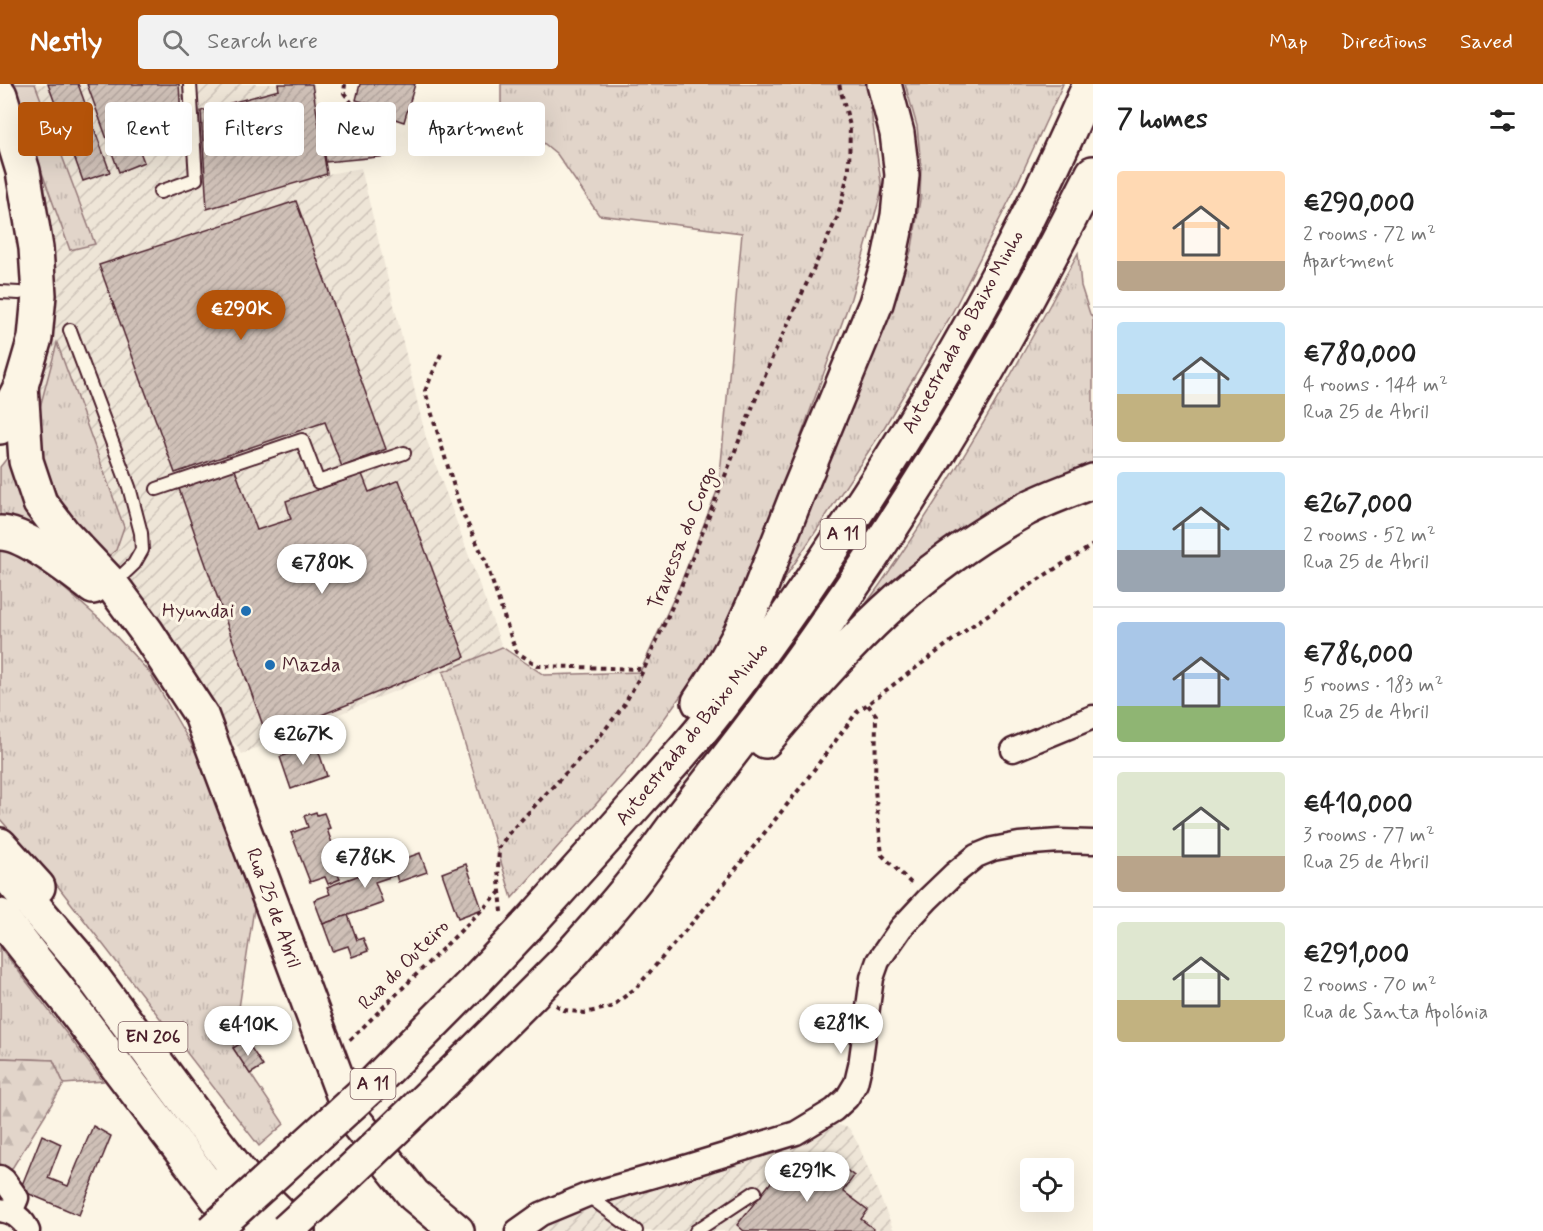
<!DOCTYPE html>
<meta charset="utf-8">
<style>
:root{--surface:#fff;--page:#f2f2f2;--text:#222;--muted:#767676;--line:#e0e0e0;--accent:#b45309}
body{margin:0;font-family:Mynerve,sans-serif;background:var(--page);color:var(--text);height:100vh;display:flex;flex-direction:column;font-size:22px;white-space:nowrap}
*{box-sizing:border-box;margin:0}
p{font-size:20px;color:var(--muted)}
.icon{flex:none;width:33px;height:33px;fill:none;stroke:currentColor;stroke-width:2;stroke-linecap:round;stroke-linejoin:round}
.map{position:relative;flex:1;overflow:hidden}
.side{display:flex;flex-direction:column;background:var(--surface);width:450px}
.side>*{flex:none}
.hud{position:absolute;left:18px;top:18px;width:570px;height:54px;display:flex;gap:12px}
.tools{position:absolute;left:1020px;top:1074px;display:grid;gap:12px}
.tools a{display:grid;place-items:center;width:54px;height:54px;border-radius:6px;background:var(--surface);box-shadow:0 6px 24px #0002;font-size:30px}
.price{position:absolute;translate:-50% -51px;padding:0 14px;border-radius:21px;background:#fff;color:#222;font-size:20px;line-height:39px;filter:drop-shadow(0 2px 3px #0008)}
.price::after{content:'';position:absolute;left:50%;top:36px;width:18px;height:14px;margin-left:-9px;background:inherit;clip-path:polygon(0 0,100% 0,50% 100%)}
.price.selected{background:var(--accent);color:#fff}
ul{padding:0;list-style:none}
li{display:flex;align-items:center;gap:18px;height:150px;padding:0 24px}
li+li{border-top:2px solid var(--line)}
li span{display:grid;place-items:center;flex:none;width:168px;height:120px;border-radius:6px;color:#555}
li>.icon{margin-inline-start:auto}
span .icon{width:72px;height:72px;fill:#fffc;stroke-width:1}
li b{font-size:26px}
h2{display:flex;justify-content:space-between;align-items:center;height:72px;padding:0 24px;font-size:26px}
.chip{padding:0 21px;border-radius:6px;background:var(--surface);box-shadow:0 6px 24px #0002;font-size:21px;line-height:54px}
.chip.selected{background:var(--accent);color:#fff}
header{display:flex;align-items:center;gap:36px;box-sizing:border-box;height:84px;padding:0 30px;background:var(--accent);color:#fff}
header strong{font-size:28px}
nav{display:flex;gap:33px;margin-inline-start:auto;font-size:21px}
.search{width:420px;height:54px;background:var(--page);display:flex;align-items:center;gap:15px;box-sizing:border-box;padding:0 21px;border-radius:6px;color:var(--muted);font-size:22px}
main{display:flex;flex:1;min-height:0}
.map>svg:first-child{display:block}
.industrial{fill:url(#industrial-furrows)}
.grass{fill:url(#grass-tufts);stroke:#967a7a;stroke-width:1.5}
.forest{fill:url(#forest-firs);stroke:#967a7a;stroke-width:1.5}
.building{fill:url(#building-hatch);stroke:#4a1f2b;stroke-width:1.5}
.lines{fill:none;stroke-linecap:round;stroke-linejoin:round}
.service-casing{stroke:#4a1f2b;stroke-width:16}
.minor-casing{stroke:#4a1f2b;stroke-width:27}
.secondary-casing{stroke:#4a1f2b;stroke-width:38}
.primary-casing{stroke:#4a1f2b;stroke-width:38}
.trunk-casing{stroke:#4a1f2b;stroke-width:38}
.motorway-casing{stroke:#4a1f2b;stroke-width:38}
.path{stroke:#4a1f2b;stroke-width:4;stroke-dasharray:4.5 4.5;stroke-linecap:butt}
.service{stroke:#fcf5e5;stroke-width:12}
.minor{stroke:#fcf5e5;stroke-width:22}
.secondary{stroke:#fcf5e5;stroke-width:33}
.primary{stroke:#fcf5e5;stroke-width:33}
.trunk{stroke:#fcf5e5;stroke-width:33}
.motorway{stroke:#fcf5e5;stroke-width:33}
.motorway-bridge-casing{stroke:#4a1f2b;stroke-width:38;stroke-linecap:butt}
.motorway-bridge{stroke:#fcf5e5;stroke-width:33}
.poi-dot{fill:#1f6fb2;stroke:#fcf5e5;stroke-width:2}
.labels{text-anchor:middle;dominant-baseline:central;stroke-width:6;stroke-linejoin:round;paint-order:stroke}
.shield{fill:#fcf5e5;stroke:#7f5f63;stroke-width:1.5}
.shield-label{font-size:18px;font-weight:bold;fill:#4a1f2b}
.street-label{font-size:20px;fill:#4a1f2b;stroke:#fcf5e5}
.poi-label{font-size:20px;fill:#4a1f2b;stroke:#fcf5e5;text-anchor:end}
</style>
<header>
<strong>Nestly</strong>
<div class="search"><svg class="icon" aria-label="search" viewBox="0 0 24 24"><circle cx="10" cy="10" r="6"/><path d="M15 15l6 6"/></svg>Search here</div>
<nav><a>Map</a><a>Directions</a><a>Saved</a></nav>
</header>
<main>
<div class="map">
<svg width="1093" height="1147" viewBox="0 0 1093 1147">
<defs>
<pattern id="industrial-furrows" width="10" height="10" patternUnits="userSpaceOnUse" patternTransform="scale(1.5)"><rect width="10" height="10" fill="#eee5d7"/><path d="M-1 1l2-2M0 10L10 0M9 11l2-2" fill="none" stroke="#cec4b9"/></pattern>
<pattern id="grass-tufts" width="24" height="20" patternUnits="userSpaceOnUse" patternTransform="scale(1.5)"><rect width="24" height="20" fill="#e2d5ca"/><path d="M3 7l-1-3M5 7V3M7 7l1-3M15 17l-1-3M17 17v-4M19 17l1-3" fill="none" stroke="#c3b6ae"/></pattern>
<pattern id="forest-firs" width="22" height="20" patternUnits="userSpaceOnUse" patternTransform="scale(1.5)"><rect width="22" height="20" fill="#e2d5ca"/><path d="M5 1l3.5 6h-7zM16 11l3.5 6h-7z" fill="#c3b6ae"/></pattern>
<pattern id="building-hatch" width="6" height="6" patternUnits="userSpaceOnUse" patternTransform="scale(1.5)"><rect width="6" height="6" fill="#cfc0b7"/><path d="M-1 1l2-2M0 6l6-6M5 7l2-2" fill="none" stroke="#b3a59e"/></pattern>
</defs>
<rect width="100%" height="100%" fill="#fcf5e5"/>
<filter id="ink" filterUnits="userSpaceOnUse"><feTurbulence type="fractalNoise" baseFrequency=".0167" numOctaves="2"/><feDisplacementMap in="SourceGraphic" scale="12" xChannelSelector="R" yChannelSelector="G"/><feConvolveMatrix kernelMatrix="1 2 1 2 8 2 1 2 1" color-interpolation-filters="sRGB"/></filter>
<g filter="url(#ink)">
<g class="industrial">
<polygon points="0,0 314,0 328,90 361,84 426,354 502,563 242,670 130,514 64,439 39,387 27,305 51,243"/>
<polygon points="832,1039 849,1044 858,1060 894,1147 542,1147 576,1125"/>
</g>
<g class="grass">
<polygon points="10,0 35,0 95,160 70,166"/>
<polygon points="501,0 865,0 868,5 882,106 851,214 772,432 718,560 631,681 512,814 443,588 502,563 544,591 640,588 679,503 719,402 742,149 599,131 557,70 501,24"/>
<polygon points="905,0 1063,0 1011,113 950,233 882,347 775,509 851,316 887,239 912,164 920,116 921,82 917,42"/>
<path d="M1078 169 1081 202 1090 230 1093 234V381L861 527C944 414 1011 293 1078 169Z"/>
<polygon points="57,259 124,443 116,466 106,474 68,432 44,386 38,331"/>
<polygon points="12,368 44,452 0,436 0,383"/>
<polygon points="0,464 37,481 103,538 150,589 199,674 241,765 256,811 233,964 284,1040 259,1062 57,801 0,735"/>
<polygon points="0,863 103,997 64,1000 53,976 0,974"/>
</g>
<polygon class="forest" points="0,974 53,976 64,1000 8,1091 0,1085"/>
<g class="building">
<polygon points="48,0 78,0 110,88 83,97"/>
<polygon points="87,0 179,0 183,65 139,65 144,78 119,88"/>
<polygon points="278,0 312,0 327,90 207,125 201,27 279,6"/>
<polygon points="360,0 415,0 404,38 371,27 373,21 356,16"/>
<polygon points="383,32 388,72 326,78 323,57 361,53 358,34"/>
<polygon points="296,117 386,365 342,383 325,338 175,389 99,181"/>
<polygon points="234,383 257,446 291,435 286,417 362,390 369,408 399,396 465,573 267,653 178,402"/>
<polygon points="316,660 327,692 291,705 280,673"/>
<polygon points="316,728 317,731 324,729 330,744 327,745 333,762 339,760 349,787 338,791 340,795 328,800 325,793 310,798 291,749 308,743 304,732"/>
<polygon points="420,769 427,788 398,798 396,791 375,798 383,819 323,840 314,816 330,810 327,803"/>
<polygon points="466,780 482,825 458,834 442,789"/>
<polygon points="348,831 357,856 363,854 368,867 352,873 348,862 333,867 323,840"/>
<polygon points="246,956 263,982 250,990 233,964"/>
<polygon points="93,1042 111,1052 79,1131 20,1106 42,1051 61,1060 48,1094 68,1102"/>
<polygon points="827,1071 854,1092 843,1107 868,1126 861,1135 874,1145 872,1147 744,1147 737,1141 787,1078 809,1095"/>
</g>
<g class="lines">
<g class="service-casing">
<g id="service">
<polyline points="160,108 196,95 190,0"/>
<polyline points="0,208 19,209"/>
<polyline points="70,246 129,403 141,449 142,466 134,480 113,500"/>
<polyline points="157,405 302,356 318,398 404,369"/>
<polyline points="587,1111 636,1147"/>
<polyline points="696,1147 755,1108"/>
</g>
</g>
<g class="minor-casing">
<g id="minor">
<polyline points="1013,666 1093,633"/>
<polyline points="0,1093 4,1096 17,1114 11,1128"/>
<path d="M0 1126C13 1128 23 1134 28 1147"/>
<polyline points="517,1147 541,1130 587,1111 688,1082 796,1049 834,1026 847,1014 856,999 860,982 872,894 878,877 901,844 928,815 954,790 976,772 993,765 1019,760 1059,757 1093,758"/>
</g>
</g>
<g class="secondary-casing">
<g id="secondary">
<polyline points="21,302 26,377 40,419 63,449 112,501 146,547 201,631 351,1032 414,1111 457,1147"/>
<path d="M0 449C26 449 72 487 93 503"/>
</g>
</g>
<g class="primary-casing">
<polyline id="primary" points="0,11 23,87 36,164 39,211 35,254 21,302 0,343"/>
</g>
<g class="trunk-casing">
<g id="trunk">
<polyline points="0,761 38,803"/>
<polyline points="0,832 65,914 217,1114 239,1137"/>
</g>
</g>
<g class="motorway-casing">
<g id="motorway">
<polyline points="699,618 720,586 740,550 759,508 795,416 876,219 889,175 898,132 902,91 897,49 884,0"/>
<path d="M765 657C803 612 842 567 885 527 927 488 976 453 1026 425 1047 414 1071 406 1093 397"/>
<polyline points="0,783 81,877 202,1040 244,1094 298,1147"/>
<path d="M526 843C564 801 602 759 639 717 665 688 692 659 716 628 762 569 805 507 846 444 940 304 1023 155 1090 0"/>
<path d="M565 877C588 851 612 825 634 797 651 775 667 751 685 728 734 666 783 603 828 537 928 395 1015 245 1093 89"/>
<polyline points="225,1098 260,1147"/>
</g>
</g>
<g class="path">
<polyline points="345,0 344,9 354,22"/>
<polyline points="441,270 425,307 461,426 485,476 516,568 539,582 644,585"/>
<polyline points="868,621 876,631 875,706 882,771 914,802"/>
<polyline points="502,828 498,786 499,764 508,750 597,656 624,621 644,585 680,505 772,274 838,132 849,85 850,42 839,0"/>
<polyline points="556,921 564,926 585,929 611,923 637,903 704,825 801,703 857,628 973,541 1042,493 1093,461"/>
<polyline points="350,956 500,808"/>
</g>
<use href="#service" class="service"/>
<use href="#minor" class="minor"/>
<use href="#secondary" class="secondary"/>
<use href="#primary" class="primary"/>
<use href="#trunk" class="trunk"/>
<use href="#motorway" class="motorway"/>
<g class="motorway-bridge-casing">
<g id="motorway-bridge">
<polyline points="212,1147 370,1003 474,898 526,843"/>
<path d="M286 1147C382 1060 474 969 565 877"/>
</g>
</g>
<use href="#motorway-bridge" class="motorway-bridge"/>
</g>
</g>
<g class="poi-dot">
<circle cx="246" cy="527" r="6"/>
<circle cx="270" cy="581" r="6"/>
</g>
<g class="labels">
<g class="shield">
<rect x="820.5" y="435" width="45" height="30" rx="4.5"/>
<rect x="118.5" y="938" width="69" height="30" rx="4.5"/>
<rect x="350.5" y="985" width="45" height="30" rx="4.5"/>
</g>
<g class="shield-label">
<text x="843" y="450">A 11</text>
<text x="153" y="953">EN 206</text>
<text x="373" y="1000">A 11</text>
</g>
<g class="street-label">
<text transform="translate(963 248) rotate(-61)">Autoestrada do Baixo Minho</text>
<text transform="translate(683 454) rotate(-68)">Travessa do Corgo</text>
<text transform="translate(692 650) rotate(-51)">Autoestrada do Baixo Minho</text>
<text transform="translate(273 824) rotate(70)">Rua 25 de Abril</text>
<text transform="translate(404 881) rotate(-45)">Rua do Outeiro</text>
</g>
<g class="poi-label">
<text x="234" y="527">Hyundai</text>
<text x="282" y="581" text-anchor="start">Mazda</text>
</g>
</g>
</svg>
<div class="tools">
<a><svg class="icon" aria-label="locate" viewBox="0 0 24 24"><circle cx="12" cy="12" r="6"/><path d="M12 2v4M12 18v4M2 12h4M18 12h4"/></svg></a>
</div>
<b class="price selected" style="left:241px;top:257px">€290K</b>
<b class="price" style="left:322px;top:511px">€780K</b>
<b class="price" style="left:303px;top:682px">€267K</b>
<b class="price" style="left:365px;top:805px">€786K</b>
<b class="price" style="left:841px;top:971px">€281K</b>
<b class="price" style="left:248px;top:973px">€410K</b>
<b class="price" style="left:807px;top:1119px">€291K</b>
<div class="hud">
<a class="chip selected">Buy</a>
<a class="chip">Rent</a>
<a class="chip">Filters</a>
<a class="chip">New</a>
<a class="chip">Apartment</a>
</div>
</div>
<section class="side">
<h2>7 homes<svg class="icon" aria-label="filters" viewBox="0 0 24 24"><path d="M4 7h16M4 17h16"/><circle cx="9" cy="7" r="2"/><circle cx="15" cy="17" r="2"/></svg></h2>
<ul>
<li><span style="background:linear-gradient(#ffd9b3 75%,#b9a48a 0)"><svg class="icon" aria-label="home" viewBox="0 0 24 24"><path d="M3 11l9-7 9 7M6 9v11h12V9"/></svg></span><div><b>€290,000</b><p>2 rooms · 72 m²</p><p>Apartment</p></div></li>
<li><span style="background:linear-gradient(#bfe0f5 60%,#c2b280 0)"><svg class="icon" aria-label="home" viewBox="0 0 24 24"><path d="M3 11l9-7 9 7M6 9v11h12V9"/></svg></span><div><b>€780,000</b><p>4 rooms · 144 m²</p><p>Rua 25 de Abril</p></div></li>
<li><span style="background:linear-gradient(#bfe0f5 65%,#9aa5b1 0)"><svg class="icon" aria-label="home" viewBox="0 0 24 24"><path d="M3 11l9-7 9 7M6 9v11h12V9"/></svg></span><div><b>€267,000</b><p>2 rooms · 52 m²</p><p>Rua 25 de Abril</p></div></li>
<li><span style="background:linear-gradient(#a9c7e8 70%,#8fb573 0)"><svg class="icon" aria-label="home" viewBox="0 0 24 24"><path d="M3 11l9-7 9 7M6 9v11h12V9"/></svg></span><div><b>€786,000</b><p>5 rooms · 183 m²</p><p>Rua 25 de Abril</p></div></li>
<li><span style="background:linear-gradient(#dfe7d0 70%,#b9a48a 0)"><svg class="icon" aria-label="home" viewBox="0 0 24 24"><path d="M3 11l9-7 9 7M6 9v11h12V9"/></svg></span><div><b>€410,000</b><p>3 rooms · 77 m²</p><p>Rua 25 de Abril</p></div></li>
<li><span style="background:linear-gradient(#dfe7d0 65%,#c2b280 0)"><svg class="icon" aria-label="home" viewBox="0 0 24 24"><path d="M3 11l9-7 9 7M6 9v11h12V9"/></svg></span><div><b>€291,000</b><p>2 rooms · 70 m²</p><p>Rua de Santa Apolónia</p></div></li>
</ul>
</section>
</main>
